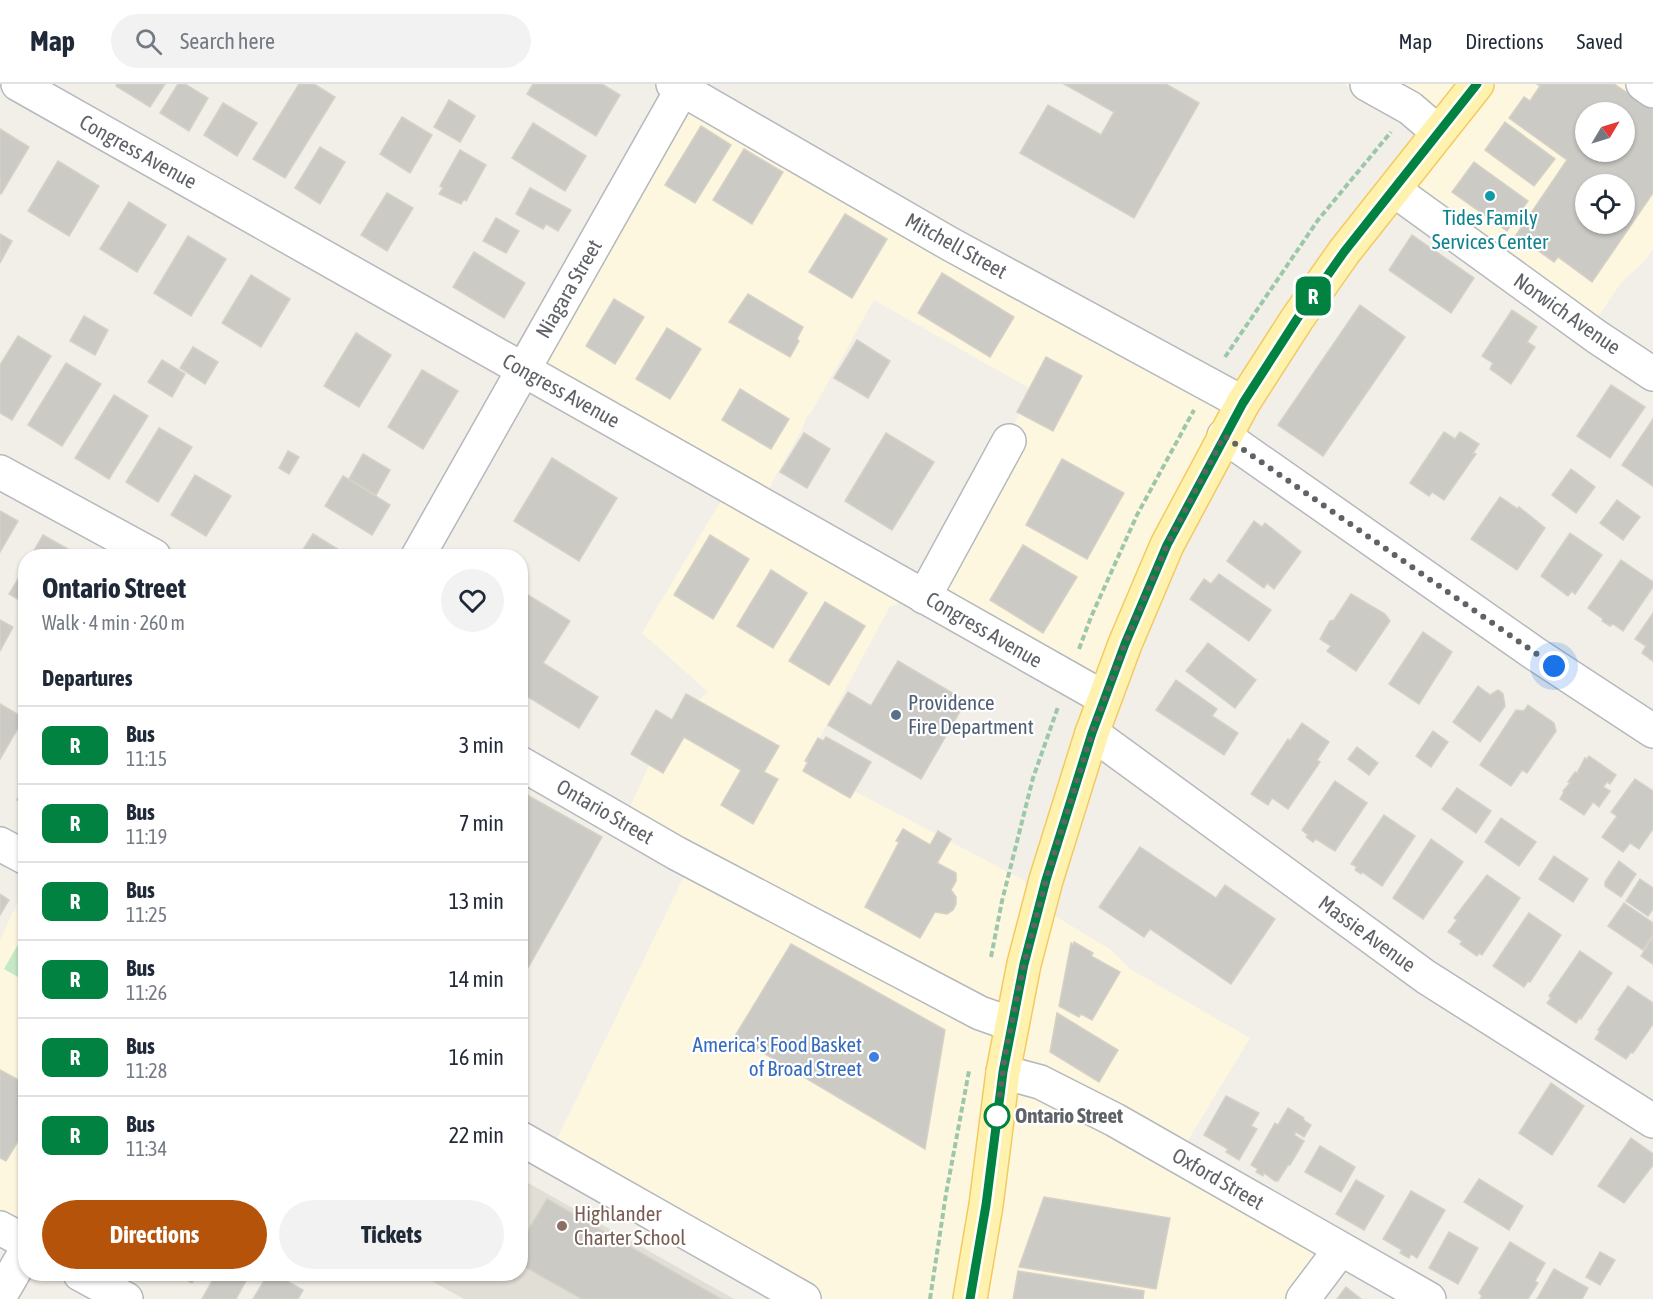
<!DOCTYPE html>
<html lang="en">
<head>
<meta charset="utf-8">
<style>
  :root { --surface:#fff; --page:#f2f2f3; --text:#1f2937; --muted:#747a83; --line:#e0e1e3; --accent:#b45309 }
  body { margin:0; font-family:"Asap Condensed",sans-serif; background:var(--page); color:var(--text); height:100vh; display:flex; flex-direction:column; font-size:22px; white-space:nowrap }
  * { box-sizing:border-box; margin:0 }
  p { font-size:20px; color:var(--muted) }
  .icon { flex:none; width:33px; height:33px; fill:none; stroke:currentColor; stroke-width:2; stroke-linecap:round; stroke-linejoin:round }
  .map { position:relative; flex:1; overflow:hidden }
  .side { position:absolute; left:18px; top:465px; width:510px; height:732px; display:flex; flex-direction:column; background:var(--surface); border-radius:24px; box-shadow:0 2px 4px #0004 }
  .side>* { flex:none }
  .badge { padding:0 12px; border-radius:9px; font-size:21px; line-height:39px }
  .needle { width:39px; rotate:52deg }
  .buttons { position:absolute; left:1575px; top:18px; display:grid; gap:12px }
  .buttons a { display:grid; place-items:center; width:60px; height:60px; border-radius:50%; background:var(--surface); box-shadow:0 2px 4px #0004; font-size:30px }
  .you { position:absolute; width:30px; height:30px; margin:-15px; border:4px solid #fff; border-radius:50%; background:#1a73e8; box-shadow:0 0 0 9px #1a73e833 }
  .map>.badge { position:absolute; translate:-50% -50%; box-shadow:0 0 0 3px #fff }
  h2 { padding:0 24px; font-size:22px; line-height:54px }
  .round { display:grid; place-items:center; flex:none; width:63px; height:63px; border-radius:32px; background:var(--page) }
  .overview { display:flex; align-items:center; justify-content:space-between; height:102px; padding:0 24px }
  h1 { font-size:28px; font-weight:700; line-height:45px }
  .cta { display:flex; gap:12px; margin-top:auto; padding:12px 24px }
  .cta a { flex:1; height:69px; border-radius:36px; background:var(--accent); color:#fff; font-size:24px; font-weight:700; line-height:69px; text-align:center }
  .cta a+a { background:var(--page); color:var(--text) }
  ul { padding:0; list-style:none }
  li { display:flex; align-items:center; gap:18px; height:78px; padding:0 24px; border-top:2px solid var(--line) }
  li div { flex:1 }
  li b { display:block; font-size:22px }
  li em { font-style:normal }
  li .badge { min-width:66px; font-weight:700; text-align:center }
  header { display:flex; align-items:center; gap:36px; box-sizing:border-box; height:84px; padding:0 30px; background:var(--surface); border-bottom:2px solid var(--line) }
  header strong { font-size:28px }
  nav { display:flex; gap:33px; margin-inline-start:auto; font-size:21px }
  .search { width:420px; height:54px; background:var(--page); display:flex; align-items:center; gap:15px; box-sizing:border-box; padding:0 21px; border-radius:33px; color:var(--muted); font-size:22px }
  .map>svg:first-child { display:block }
  .commercial { fill:#fef7e0; fill-rule:evenodd }
  .education { fill:#e1ded6 }
  .green { fill:#c5e8c5 }
  .building { fill:#cccac5; stroke:#d6d1c6; stroke-width:1.5; fill-rule:evenodd }
  .lines { fill:none; stroke-linecap:round; stroke-linejoin:round }
  .minor-casing { stroke:#b5b8bc; stroke-width:36 }
  .major-casing { stroke:#f3ca5f; stroke-width:36 }
  .path { stroke:#9cc7a9; stroke-width:4; stroke-dasharray:6 3; stroke-linecap:butt }
  .minor { stroke:#fff; stroke-width:33 }
  .major { stroke:#fff2af; stroke-width:33 }
  .line-casing { stroke:#fff; stroke-width:14 }
  .line { stroke:#028241; stroke-width:9 }
  .walk { stroke:#5f6368; stroke-width:6; stroke-dasharray:0 10.8 }
  .culture-dot { fill:#0f9aa8; stroke:#fff; stroke-width:2 }
  .service-dot { fill:#5c6f8a; stroke:#fff; stroke-width:2 }
  .shop-dot { fill:#3f7fe0; stroke:#fff; stroke-width:2 }
  .stop-dot { fill:#fff; stroke:#028241; stroke-width:3 }
  .education-dot { fill:#8d6e63; stroke:#fff; stroke-width:2 }
  .labels { text-anchor:middle; stroke-width:4.5; stroke-linejoin:round; paint-order:stroke }
  .street-label { font-size:21px; fill:#5f6368; stroke:#fff }
  .culture-label { font-size:21px; fill:#0d838f; stroke:#fff }
  .service-label { font-size:21px; fill:#4e5e75; stroke:#fff; text-anchor:start }
  .shop-label { font-size:21px; fill:#366cbe; stroke:#fff; text-anchor:end }
  .stop-label { font-size:21px; font-weight:bold; fill:#5f6368; stroke:#fff; text-anchor:start }
  .education-label { font-size:21px; fill:#785e54; stroke:#fff; text-anchor:start }
</style>
</head>
<body>
<header>
<strong>Map</strong>
<div class="search"><svg class="icon" aria-label="search" viewBox="0 0 24 24"><circle cx="10" cy="10" r="6"/><path d="M15 15l6 6"/></svg>Search here</div>
<nav><a>Map</a><a>Directions</a><a>Saved</a></nav>
</header>
<div class="map">
<svg width="1653" height="1215" viewBox="0 0 1653 1215">
  <rect width="100%" height="100%" fill="#f1efe8"/>
  <g class="commercial">
    <path d="M1343,0H1653V165L1645,176L1621,199L1590,244L1383,108L1417,55V45ZM1586,28H1624V68H1586ZM1586,100H1624V140H1586Z"/>
    <path d="M685,4L1234,312L1107,563L1090,605L933,511L1031,305L874,216L812,327L806,334L803,343L759,422L904,508L897,521L890,522L805,681L1025,797L1027,815L1111,866L1130,885L1250,954L1176,1076L1331,1170L1301,1215H769L764,1209L544,1077L560,1049L690,780L625,734L665,646L708,608L642,549L725,410L524,291Z"/>
    <path d="M25,802L26,1159L0,1149V856Z"/>
  </g>
  <path class="education" d="M521,1095L734,1215H464L419,1190H520Z"/>
  <path class="green" d="M25,848V897L4,885Z"/>
  <g class="building">
    <path d="M117,0H165L150,23L116,2Z"/>
    <path d="M178,0H185L208,14L189,47L160,29Z"/>
    <path d="M299,0H314L335,13L285,94L253,75Z"/>
    <path d="M533,0H602L620,11L596,52L527,10Z"/>
    <path d="M1064,0H1166L1199,19L1134,134L1020,69L1048,21L1101,51L1114,28Z"/>
    <path d="M1537,0H1614L1653,26V109L1592,198L1558,173L1554,178L1516,151L1567,76L1509,34L1524,13L1530,17L1540,2ZM1586,28H1624V68H1586ZM1586,100H1624V140H1586Z"/>
    <path d="M449,16L475,32L460,58L434,43Z"/>
    <path d="M223,19L257,39L237,72L204,51Z"/>
    <path d="M402,33L432,51L410,89L380,70Z"/>
    <path d="M1505,38L1555,75L1534,102L1485,66Z"/>
    <path d="M533,39L586,72L565,107L512,74Z"/>
    <path d="M701,42L731,61L695,119L665,101Z"/>
    <path d="M0,45L29,63L1,110L0,109Z"/>
    <path d="M320,63L345,78L320,120L295,104Z"/>
    <path d="M744,65L783,88L752,140L713,116Z"/>
    <path d="M460,66L486,81L466,117L464,115L461,120L439,110L443,104L440,102Z"/>
    <path d="M58,77L99,102L69,152L28,127Z"/>
    <path d="M1474,78L1528,117L1507,147L1452,108Z"/>
    <path d="M530,104L571,126L558,147L546,140L543,145L516,130Z"/>
    <path d="M387,109L413,124L387,167L361,151Z"/>
    <path d="M129,118L166,141L137,188L100,165Z"/>
    <path d="M845,130L887,155L852,214L809,188Z"/>
    <path d="M496,134L519,147L506,169L483,157Z"/>
    <path d="M0,150L12,157L0,179Z"/>
    <path d="M1412,151L1474,194L1451,229L1389,186Z"/>
    <path d="M188,152L226,175L191,232L154,209Z"/>
    <path d="M474,168L525,199L504,234L453,203Z"/>
    <path d="M942,189L1014,233L990,273L918,229Z"/>
    <path d="M251,191L290,215L261,263L222,239Z"/>
    <path d="M748,210L803,243L797,255L799,257L790,273L729,238Z"/>
    <path d="M614,215L644,233L615,280L586,262Z"/>
    <path d="M1360,221L1405,253L1323,372L1278,341Z"/>
    <path d="M1512,226L1537,243L1527,258L1535,263L1511,300L1490,285L1493,279L1482,272Z"/>
    <path d="M84,232L108,246L95,271L70,257Z"/>
    <path d="M667,244L701,265L670,315L636,295Z"/>
    <path d="M356,249L391,271L359,323L324,302Z"/>
    <path d="M18,252L51,272L12,336L0,329V281Z"/>
    <path d="M857,256L890,277L868,314L834,294Z"/>
    <path d="M193,263L218,278L205,300L180,284Z"/>
    <path d="M1046,273L1082,292L1053,347L1017,328Z"/>
    <path d="M162,276L185,290L172,313L148,298Z"/>
    <path d="M66,279L101,300L62,362L28,341Z"/>
    <path d="M422,286L458,307L423,365L388,343Z"/>
    <path d="M1611,301L1645,323L1610,374L1577,352Z"/>
    <path d="M740,305L789,335L771,365L722,336Z"/>
    <path d="M114,311L148,332L109,395L75,374Z"/>
    <path d="M1653,335V402L1622,381Z"/>
    <path d="M159,344L192,363L158,418L126,398Z"/>
    <path d="M1444,348L1455,355L1460,348L1479,360L1473,369L1476,370L1444,416L1432,408L1429,412L1410,399Z"/>
    <path d="M804,349L830,365L807,404L780,388Z"/>
    <path d="M886,349L934,378L892,446L845,417Z"/>
    <path d="M288,367L299,373L289,390L279,384Z"/>
    <path d="M363,370L390,386L376,411L349,395Z"/>
    <path d="M552,374L617,414L579,477L514,437Z"/>
    <path d="M1062,375L1124,409L1087,475L1026,441Z"/>
    <path d="M1571,385L1595,403L1576,429L1552,411Z"/>
    <path d="M195,391L231,412L206,452L171,431Z"/>
    <path d="M343,392L390,421L372,451L325,422Z"/>
    <path d="M1500,413L1518,425L1519,423L1545,444L1517,486L1471,455Z"/>
    <path d="M1617,416L1640,433L1623,456L1600,439Z"/>
    <path d="M0,427L18,437L0,468Z"/>
    <path d="M1254,437L1262,443L1265,439L1301,468L1274,505L1267,499L1264,504L1227,477Z"/>
    <path d="M1570,449L1602,471L1575,510L1572,507L1568,512L1541,492Z"/>
    <path d="M313,450L349,472H299Z"/>
    <path d="M43,451L75,469L73,472H31Z"/>
    <path d="M710,451L749,475L713,535L674,511Z"/>
    <path d="M1023,461L1077,493L1043,549L990,516Z"/>
    <path d="M1621,476L1653,498V503L1623,547L1613,540L1610,542L1602,537L1603,535L1588,524Z"/>
    <path d="M26,482V520L9,510Z"/>
    <path d="M771,486L807,509L773,564L737,542Z"/>
    <path d="M1219,490L1271,526L1249,557L1190,515L1204,495L1211,500Z"/>
    <path d="M520,506L570,537L543,579L598,613L579,644L520,608Z"/>
    <path d="M1351,510L1385,530L1390,537L1356,587L1327,567L1331,562L1320,555L1330,537L1334,536Z"/>
    <path d="M825,518L865,542L829,601L789,577Z"/>
    <path d="M1653,529V577L1642,569L1646,562L1635,555Z"/>
    <path d="M0,536L13,543L0,567Z"/>
    <path d="M1423,548L1452,568L1419,620L1389,600Z"/>
    <path d="M1208,559L1256,596L1235,624L1186,587Z"/>
    <path d="M898,577L966,617L921,695L828,641L848,608L871,622Z"/>
    <path d="M1176,596L1217,625L1212,632L1238,649L1224,671L1156,626Z"/>
    <path d="M1478,602L1490,611L1498,606L1503,610L1505,622L1480,658L1453,638Z"/>
    <path d="M686,610L779,662L764,688L778,695L753,740L721,721L741,686L684,653L663,689L631,670L656,626L672,636Z"/>
    <path d="M0,620L24,634L0,675Z"/>
    <path d="M1528,621L1554,639L1556,647L1527,689L1522,686L1511,702L1480,681L1516,626L1524,627Z"/>
    <path d="M1302,639L1329,658L1317,676L1320,678L1288,725L1272,714L1268,721L1251,710L1288,655L1290,657Z"/>
    <path d="M1433,647L1448,658L1431,683L1416,672Z"/>
    <path d="M826,653L871,678L850,714L803,687L808,678L805,677L818,654L823,657Z"/>
    <path d="M1357,663L1378,679L1369,691L1348,675Z"/>
    <path d="M1589,672L1616,691L1610,700L1607,698L1603,703L1610,707L1599,723L1593,718L1584,731L1560,715L1564,708L1563,707L1570,699L1568,698L1575,688L1577,689L1585,674L1587,675Z"/>
    <path d="M1635,695L1653,707V745L1639,765L1630,759L1623,768L1602,753L1617,732L1611,728Z"/>
    <path d="M1335,697L1367,719L1335,767L1316,755L1313,758L1306,753L1308,751L1302,746Z"/>
    <path d="M26,700V721L17,716Z"/>
    <path d="M1457,704L1491,727L1476,749L1442,725Z"/>
    <path d="M520,707L602,753L520,898Z"/>
    <path d="M1384,731L1415,752L1382,802L1362,788L1361,790L1355,786L1357,783L1351,780Z"/>
    <path d="M1501,734L1536,758L1519,782L1485,758Z"/>
    <path d="M903,745L930,761L938,747L951,755L937,779L956,789V797L951,806L956,813V820L953,826L947,830L935,828L920,854L865,823L899,758L896,757Z"/>
    <path d="M1431,755L1463,778L1423,835L1393,814Z"/>
    <path d="M1140,763L1216,814L1225,801L1275,835L1231,900L1150,845L1144,853L1099,823Z"/>
    <path d="M1554,772L1588,795L1573,818L1539,795Z"/>
    <path d="M1619,777L1636,790L1621,813L1605,802V798Z"/>
    <path d="M1487,791L1520,814L1482,871L1479,869L1477,872L1460,860L1462,857L1448,848L1457,836L1454,834Z"/>
    <path d="M1640,795L1653,804V825L1648,832L1626,817Z"/>
    <path d="M0,810L9,816L0,831Z"/>
    <path d="M1624,819L1653,839V851L1643,866L1608,842Z"/>
    <path d="M1529,829L1561,851L1530,898L1528,897L1524,903L1493,882Z"/>
    <path d="M1653,853V880L1641,872Z"/>
    <path d="M1074,858L1093,869L1091,872L1120,888L1092,936L1081,930L1079,933L1059,922L1071,859L1074,861Z"/>
    <path d="M791,860L945,946L925,1065L735,952Z"/>
    <path d="M1580,867L1612,889L1581,935L1580,933L1576,939L1547,919L1551,914L1549,912Z"/>
    <path d="M1628,902L1653,919V940L1633,969L1631,968L1626,975L1595,955L1600,947L1598,946Z"/>
    <path d="M1057,929L1118,966L1099,998L1050,968Z"/>
    <path d="M0,986L26,1000V1044L6,1077L0,1074Z"/>
    <path d="M1551,999L1584,1022L1552,1071L1519,1049Z"/>
    <path d="M1226,1012L1259,1029L1251,1042L1257,1045L1239,1076L1226,1068L1228,1065L1204,1051Z"/>
    <path d="M1288,1024L1304,1034L1303,1036L1311,1041L1304,1053L1296,1048L1294,1051L1304,1057L1290,1081H1288L1278,1097H1275L1264,1089L1263,1092L1256,1088L1258,1085L1251,1081L1275,1039L1278,1041Z"/>
    <path d="M1631,1054L1653,1070V1081L1624,1119L1598,1102Z"/>
    <path d="M1320,1062L1355,1083L1341,1108L1305,1088Z"/>
    <path d="M1479,1095L1523,1122L1509,1146L1464,1118Z"/>
    <path d="M1356,1096L1384,1112L1364,1146L1336,1130Z"/>
    <path d="M1411,1107L1445,1126L1417,1174L1411,1170L1409,1174L1400,1169L1402,1166L1383,1155Z"/>
    <path d="M1044,1113L1170,1134L1156,1205L1019,1183Z"/>
    <path d="M547,1115L721,1215H582L520,1180V1160Z"/>
    <path d="M1449,1148L1478,1164L1458,1200L1429,1184Z"/>
    <path d="M1510,1158L1545,1179L1535,1197L1538,1199L1528,1215H1480L1482,1212L1479,1209Z"/>
    <path d="M1600,1168L1615,1176L1600,1201L1586,1193Z"/>
    <path d="M1554,1185L1588,1204L1582,1215H1537Z"/>
    <path d="M1018,1187L1144,1207L1143,1215H1013Z"/>
    <path d="M176,1190H198L192,1199Z"/>
    <path d="M216,1190H242L248,1193L236,1215H202Z"/>
    <path d="M268,1190H274L303,1206L298,1215H253Z"/>
    <path d="M1346,1203L1361,1215H1337Z"/>
  </g>
  <g class="lines">
    <defs>
      <g id="minor">
        <path d="M18,0L1104,614"/>
        <path d="M673,0L950,160L1243,319"/>
        <path d="M1367,0L1410,24L1438,48"/>
        <path d="M1643,0L1653,7"/>
        <path d="M1394,106L1597,253L1653,290"/>
        <path d="M1224,352L1534,569L1653,647"/>
        <path d="M0,388L154,472"/>
        <path d="M418,472L685,0"/>
        <path d="M924,513L1009,357"/>
        <path d="M1092,649L1426,893L1653,1037"/>
        <path d="M520,679L676,769L980,929L1011,940"/>
        <path d="M0,760L26,774"/>
        <path d="M1003,988L1040,998L1115,1036L1429,1215"/>
        <path d="M520,1054L804,1215"/>
        <path d="M0,1144L26,1158"/>
        <path d="M80,1190L126,1215"/>
        <path d="M0,1212L26,1167"/>
        <path d="M1303,1215L1340,1166"/>
      </g>
      <path id="major" d="M970,1215L986,1121L1003,988L1024,880L1046,796L1092,649L1125,560L1167,461L1243,319L1297,235L1344,168L1477,0"/>
    </defs>
    <use href="#minor" class="minor-casing"/>
    <use href="#major" class="major-casing"/>
    <g class="path">
      <path d="M1225,273L1318,136L1391,48"/>
      <path d="M1079,565L1091,533L1137,431L1194,326"/>
      <path d="M991,873L1002,817L1033,694L1058,623"/>
      <path d="M930,1215L946,1110L969,987"/>
    </g>
    <use href="#minor" class="minor"/>
    <use href="#major" class="major"/>
  </g>
  <g class="lines">
    <defs>
      <path id="line" d="M970,1215L986,1121L1003,988L1024,880L1046,796L1092,649L1125,560L1167,461L1243,319L1297,235L1344,168L1477,0"/>
    </defs>
    <use href="#line" class="line-casing"/>
    <use href="#line" class="line"/>
    <path class="walk" d="M997,1032L1005,972L1024,880L1046,796L1092,649L1125,560L1167,461L1224,352L1554,582"/>
  </g>
  <circle class="culture-dot" cx="1490" cy="112" r="6"/>
  <circle class="service-dot" cx="896" cy="631" r="6"/>
  <circle class="shop-dot" cx="874" cy="973" r="6"/>
  <circle class="stop-dot" cx="997" cy="1032" r="12"/>
  <circle class="education-dot" cx="562" cy="1142" r="6"/>
  <g class="labels">
    <g class="street-label">
      <text transform="translate(138 68) rotate(29)" y="7">Congress Avenue</text>
      <text transform="translate(956 162) rotate(29)" y="7">Mitchell Street</text>
      <text transform="translate(569 205) rotate(-60)" y="7">Niagara Street</text>
      <text transform="translate(1567 230) rotate(35)" y="7">Norwich Avenue</text>
      <text transform="translate(561 307) rotate(29)" y="7">Congress Avenue</text>
      <text transform="translate(984 546) rotate(30)" y="7">Congress Avenue</text>
      <text transform="translate(605 728) rotate(30)" y="7">Ontario Street</text>
      <text transform="translate(1367 850) rotate(36)" y="7">Massie Avenue</text>
      <text transform="translate(1218 1095) rotate(30)" y="7">Oxford Street</text>
    </g>
    <g class="culture-label">
      <text x="1490" y="141">Tides Family<tspan x="1490" dy="24">Services Center</tspan></text>
    </g>
    <g class="service-label">
      <text x="908" y="626">Providence<tspan x="908" dy="24">Fire Department</tspan></text>
    </g>
    <g class="shop-label">
      <text x="862" y="968">America's Food Basket<tspan x="862" dy="24">of Broad Street</tspan></text>
    </g>
    <g class="stop-label">
      <text x="1015" y="1039">Ontario Street</text>
    </g>
    <g class="education-label">
      <text x="574" y="1137">Highlander<tspan x="574" dy="24">Charter School</tspan></text>
    </g>
  </g>
</svg>
<div class="buttons">
<a><svg class="needle" viewBox="-14 -14 28 28"><path d="M0-13l5 13h-10z" fill="#e53935"/><path d="M0 13l5-13h-10z" fill="#747a83"/></svg></a>
<a><svg class="icon" aria-label="locate" viewBox="0 0 24 24"><circle cx="12" cy="12" r="6"/><path d="M12 2v4M12 18v4M2 12h4M18 12h4"/></svg></a>
</div>
<div class="you" style="left:1554px;top:582px"></div>
<b class="badge" style="left:1313px;top:212px;background:#028241;color:#fff">R</b>
<section class="side">
<div class="overview"><div><h1>Ontario Street</h1><p>Walk · 4 min · 260 m</p></div><a class="round"><svg class="icon" aria-label="heart" viewBox="0 0 24 24"><path d="M12 20l-8-8c-3-5 5-10 8-4 3-6 11-1 8 4z"/></svg></a></div>
<h2>Departures</h2>
<ul>
<li><span class="badge" style="background:#028241;color:#fff">R</span><div><b>Bus</b><p>11:15</p></div><em>3 min</em></li>
<li><span class="badge" style="background:#028241;color:#fff">R</span><div><b>Bus</b><p>11:19</p></div><em>7 min</em></li>
<li><span class="badge" style="background:#028241;color:#fff">R</span><div><b>Bus</b><p>11:25</p></div><em>13 min</em></li>
<li><span class="badge" style="background:#028241;color:#fff">R</span><div><b>Bus</b><p>11:26</p></div><em>14 min</em></li>
<li><span class="badge" style="background:#028241;color:#fff">R</span><div><b>Bus</b><p>11:28</p></div><em>16 min</em></li>
<li><span class="badge" style="background:#028241;color:#fff">R</span><div><b>Bus</b><p>11:34</p></div><em>22 min</em></li>
</ul>
<div class="cta"><a>Directions</a><a>Tickets</a></div>
</section>
</div>
</body>
</html>
